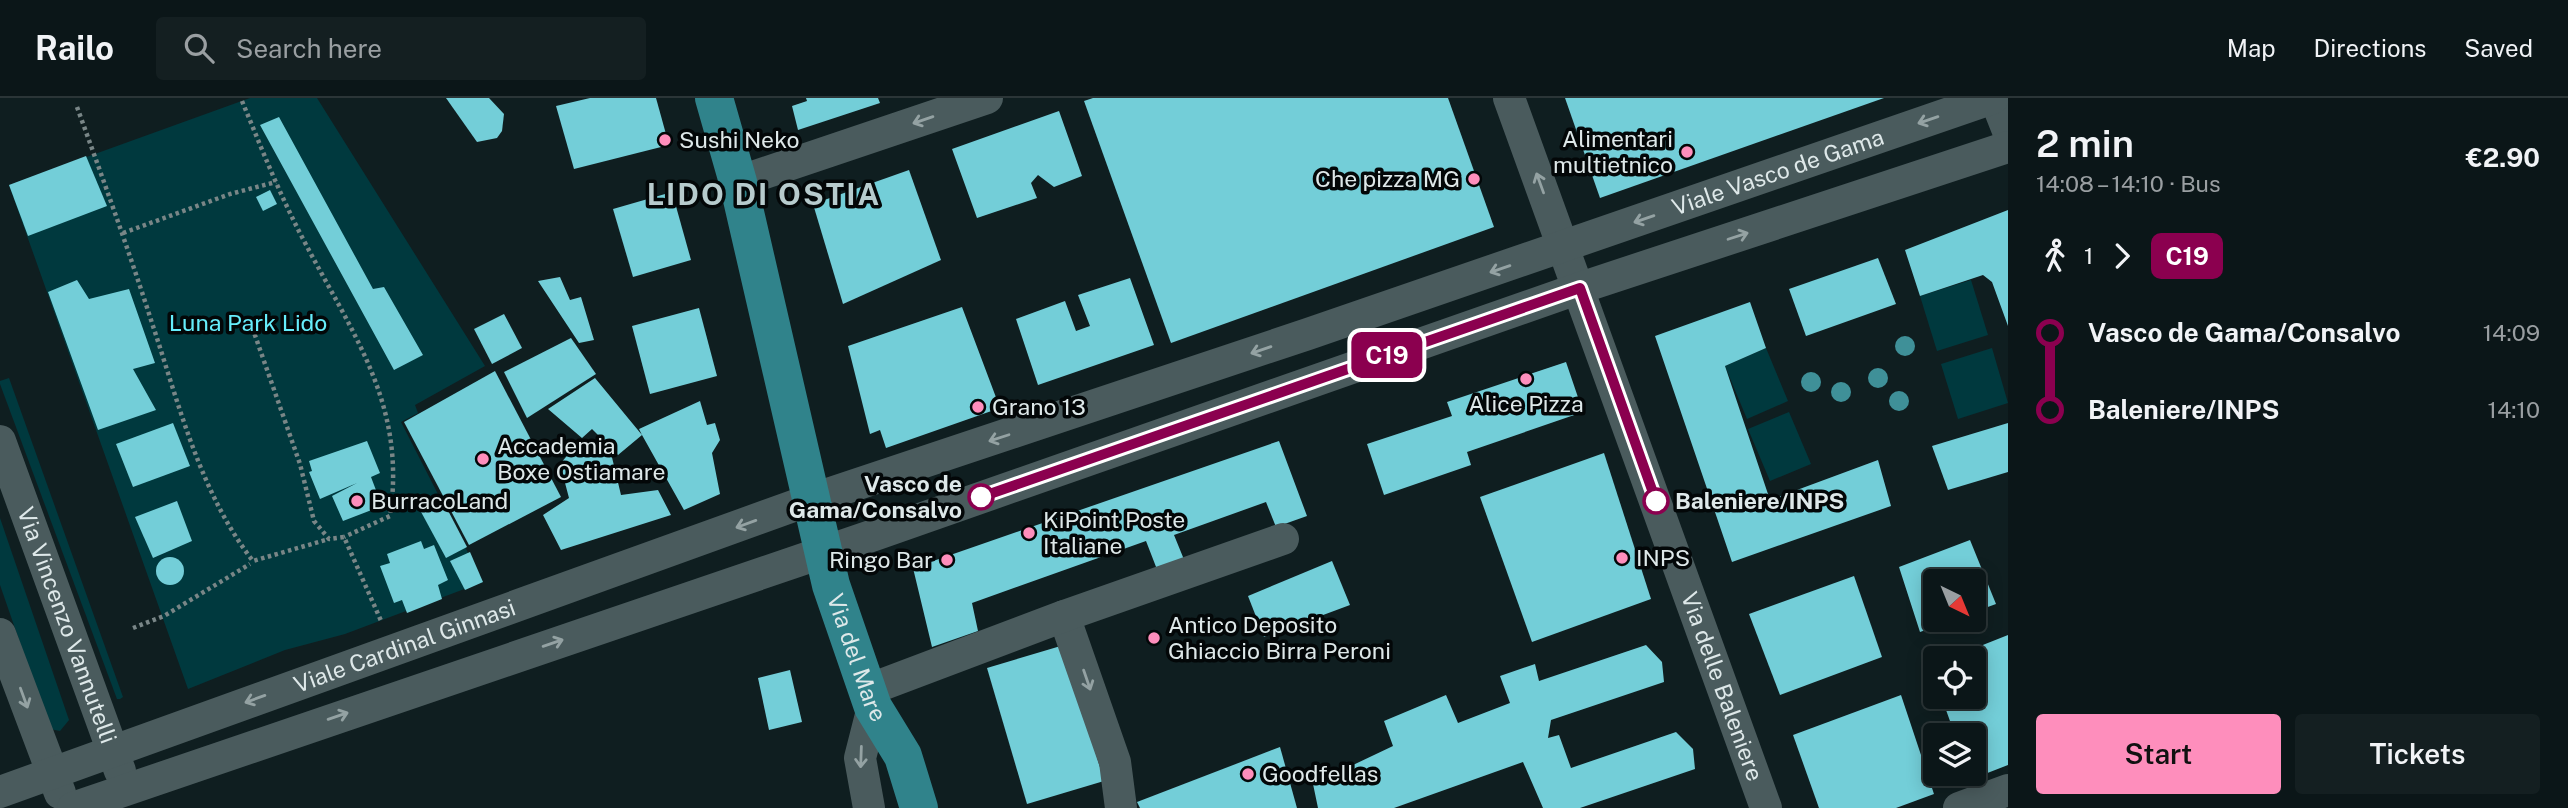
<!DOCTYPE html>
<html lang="en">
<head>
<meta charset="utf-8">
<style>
  :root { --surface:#0b1618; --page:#141f21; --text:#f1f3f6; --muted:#9a9fa2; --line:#2b3537; --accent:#fe8ebc }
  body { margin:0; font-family:"Public Sans",sans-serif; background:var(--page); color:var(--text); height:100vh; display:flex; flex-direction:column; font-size:26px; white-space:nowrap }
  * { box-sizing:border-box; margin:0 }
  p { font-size:23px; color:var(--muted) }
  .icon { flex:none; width:38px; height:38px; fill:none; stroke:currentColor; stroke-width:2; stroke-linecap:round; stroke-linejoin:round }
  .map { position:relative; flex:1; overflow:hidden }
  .side { display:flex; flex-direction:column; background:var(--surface); width:560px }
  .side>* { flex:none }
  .badge { padding:0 14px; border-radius:10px; font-size:24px; line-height:46px }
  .needle { width:46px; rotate:137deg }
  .buttons { position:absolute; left:1923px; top:471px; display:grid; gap:14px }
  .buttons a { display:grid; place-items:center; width:63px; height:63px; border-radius:7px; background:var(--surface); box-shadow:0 4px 18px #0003,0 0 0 2px var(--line); font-size:35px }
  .map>.badge { position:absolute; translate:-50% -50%; box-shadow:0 0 0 4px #fff }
  .legs { display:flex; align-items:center; gap:10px; height:77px; padding:0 28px; font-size:23px }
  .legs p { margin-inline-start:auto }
  .overview { display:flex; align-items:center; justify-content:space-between; height:119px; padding:0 28px }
  h1 { font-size:38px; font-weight:600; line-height:52px }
  .button { display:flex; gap:14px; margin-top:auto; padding:14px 28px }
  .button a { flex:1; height:80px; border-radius:7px; background:var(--accent); color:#111; font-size:28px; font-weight:600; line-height:80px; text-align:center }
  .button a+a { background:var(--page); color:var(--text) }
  ul { padding:0 28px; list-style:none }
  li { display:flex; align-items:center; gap:24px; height:77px; font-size:26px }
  li i { display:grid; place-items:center; width:10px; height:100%; margin:0 9px; background:currentColor }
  li i::after { content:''; width:18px; height:18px; margin:-9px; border:5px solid; border-radius:50%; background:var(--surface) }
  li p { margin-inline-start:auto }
  li:first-child i { background:linear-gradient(#0000 50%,currentColor 0) }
  li:last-child i { background:linear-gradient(currentColor 50%,#0000 0) }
  header { display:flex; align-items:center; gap:42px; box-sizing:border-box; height:98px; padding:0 35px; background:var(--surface); border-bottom:2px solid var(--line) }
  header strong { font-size:33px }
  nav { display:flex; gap:38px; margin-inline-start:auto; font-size:24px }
  .search { width:490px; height:63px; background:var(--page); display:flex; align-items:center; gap:18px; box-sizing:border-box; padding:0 24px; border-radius:7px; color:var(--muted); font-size:26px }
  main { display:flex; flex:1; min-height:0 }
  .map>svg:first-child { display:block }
  .green { fill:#00393e }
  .building { fill:#73ced8 }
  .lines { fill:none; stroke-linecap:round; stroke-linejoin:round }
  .path { stroke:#798687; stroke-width:4.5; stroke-dasharray:3.5 3.5; stroke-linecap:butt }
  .minor { stroke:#4a5b5d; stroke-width:32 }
  .major { stroke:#30838b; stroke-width:38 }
  .tree { fill:#3f9098 }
  .oneway { stroke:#94a2a3 }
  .line-1-casing { stroke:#fff; stroke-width:16 }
  .line-1 { stroke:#8b004f; stroke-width:10 }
  .poi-dot { fill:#fe8ebc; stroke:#030708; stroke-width:2.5 }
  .stop-1-dot { fill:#fff; stroke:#8b004f; stroke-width:3.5 }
  .labels { text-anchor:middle; stroke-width:7; stroke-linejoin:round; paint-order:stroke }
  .poi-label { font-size:23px; fill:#dee8e9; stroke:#030708; text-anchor:start }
  .street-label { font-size:23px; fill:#dee8e9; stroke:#030708 }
  .park-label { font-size:23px; fill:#66edfb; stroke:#030708 }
  .stop-label { font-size:23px; font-weight:bold; fill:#dee8e9; stroke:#030708; text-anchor:end }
  .district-label { font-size:30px; font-weight:bold; letter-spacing:2px; fill:#b7cbcd; stroke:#030708 }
</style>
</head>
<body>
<header>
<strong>Railo</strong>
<div class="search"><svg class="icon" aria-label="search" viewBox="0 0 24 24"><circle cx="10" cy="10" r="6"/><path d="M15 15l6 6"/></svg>Search here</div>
<nav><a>Map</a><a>Directions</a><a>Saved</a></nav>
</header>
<main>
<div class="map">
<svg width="2008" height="710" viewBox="0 0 2008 710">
  <rect width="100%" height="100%" fill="#0f1e20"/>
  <g class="green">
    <path d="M250,0H317L485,268L415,307L418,315L401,324L483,484L345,536L285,552L188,591L9,87Z"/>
    <path d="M1971,182L1988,237L1937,253L1920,198Z"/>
    <path d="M1766,250L1788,303L1747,321L1725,268Z"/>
    <path d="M1992,250L2008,305L1958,321L1941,266Z"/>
    <path d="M9,280L123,599L120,601H117L0,286V283Z"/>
    <path d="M1789,314L1811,366L1770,383L1748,331Z"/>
    <path d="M0,420L69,622L60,633L50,631L0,487Z"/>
  </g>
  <g class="building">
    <path d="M446,0H489L504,16L502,33L497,40L477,44Z"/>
    <path d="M590,0H656L669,47L574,71L556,8Z"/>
    <path d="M806,0H878L880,5L798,32L792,8L807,3Z"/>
    <path d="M1093,0H1448L1494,129L1171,245L1084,3Z"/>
    <path d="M1565,0H1884L1600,100Z"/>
    <path d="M1059,13L1082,78L1054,89L1038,77L1031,85L1037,100L977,120L952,51Z"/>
    <path d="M279,19L373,191L384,189L423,257L394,272L260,27Z"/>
    <path d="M86,58L107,108L28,138L9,87Z"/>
    <path d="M909,72L941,162L843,206L813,106Z"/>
    <path d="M270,92L277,106L263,113L256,99Z"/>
    <path d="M672,94L691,162L633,179L613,111Z"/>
    <path d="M2008,112V228L1992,184L1983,177L1920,198L1905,152Z"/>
    <path d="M1878,160L1896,206L1806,238L1789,191Z"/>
    <path d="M560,179L570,202L581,199L594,242L579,245L538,183Z"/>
    <path d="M1130,180L1154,247L1038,287L1016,221L1065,203L1076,233L1090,228L1078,197Z"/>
    <path d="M77,182L89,201L129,191L155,265L133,271L156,312L98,332L48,194Z"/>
    <path d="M1750,204L1766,250L1725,268L1770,402L1878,362L1891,408L1732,464L1655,238Z"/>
    <path d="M962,209L1000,310L886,350L880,332L870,336L848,248Z"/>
    <path d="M699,210L717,278L650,296L632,228Z"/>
    <path d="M504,216L522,250L492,266L474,231Z"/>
    <path d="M571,240L596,276L527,320L504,274Z"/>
    <path d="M1566,264L1583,314L1467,354L1471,367L1384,397L1367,346L1452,318L1447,304Z"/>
    <path d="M495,273L561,399L469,447L404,324Z"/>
    <path d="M595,280L642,337L639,331L700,303L707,327L715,325L720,342L712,355L720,396L684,412L642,337L618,357L592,331L582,340L548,311Z"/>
    <path d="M173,325L190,368L133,389L116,346Z"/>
    <path d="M2008,325V374L1948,392L1932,348Z"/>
    <path d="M590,342L610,351L621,397L658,392L671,417L561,452L543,417L569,400L560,366L571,353Z"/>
    <path d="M367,343L380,375L371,379L382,408L343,423L332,398L357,385L320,401L309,374L312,373L309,363Z"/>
    <path d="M1279,343L1307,418L1276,429L1266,404L1174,437L1185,464L1158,474L1146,443L972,505L978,533L932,549L913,470Z"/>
    <path d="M1604,355L1651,501L1532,544L1480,399Z"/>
    <path d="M442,401L467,449L446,460L420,412Z"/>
    <path d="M177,403L192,443L153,460L135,419Z"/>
    <path d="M1970,442L1996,506L1974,514V483H1936V522H1954L1920,534L1899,469Z"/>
    <path d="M421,443L424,451L434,447L448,482L438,487L442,501L407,515L402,502L394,505L380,468L390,465L387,456Z"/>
    <path d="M470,454L483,484L465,492L450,463Z"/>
    <circle cx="170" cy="473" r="14"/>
    <path d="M1332,463L1350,507L1264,539L1248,498Z"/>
    <path d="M1854,478L1882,559L1780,597L1749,516Z"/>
    <path d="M2008,537V667L1972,681L1970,676H1974V637H1955L1941,598H1974V560H1950Z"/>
    <path d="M1064,547L1104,683L1027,706L987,570Z"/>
    <path d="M1646,547L1662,564L1664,584L1551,622L1548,640L1559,637L1571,670L1676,634L1693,651L1695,671L1580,710H1543L1523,664L1394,710H1318L1313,686L1393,648L1384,623L1446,597L1458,625L1510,605L1500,578L1535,566L1539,583Z"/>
    <path d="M790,572L802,624L769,632L758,580Z"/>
    <path d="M1901,597L1934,696L1896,710H1819L1793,637Z"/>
    <path d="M1280,649L1297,710H1140L1137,704Z"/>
  </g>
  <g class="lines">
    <g class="path">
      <path d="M242,3C261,49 279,95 302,139C351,234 407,305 390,418L344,439"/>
      <path d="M77,9C103,81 129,153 152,225C179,306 200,395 253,463L329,441"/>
      <path d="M123,135L230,96L276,84"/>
      <path d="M250,223L300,366L314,423L329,441L344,439L382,525"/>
      <path d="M133,530L164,518L250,466"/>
    </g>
    <g class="minor">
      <path id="s1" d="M1509,0L1766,710"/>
      <path d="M1995,0L2008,33"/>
      <path d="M738,84L987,0"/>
      <path id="s2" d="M0,343L120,673"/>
      <path d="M1064,518L1115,664L1121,710"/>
      <path d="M0,536L60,695"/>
      <path d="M868,592L1064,518L1283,441"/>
      <path id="s3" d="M0,694L810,402L1308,236L1993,0"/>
      <path d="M73,710L877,436L1580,190L2008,49"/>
      <path d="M869,710L860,660L873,609"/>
      <path d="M1959,710L2008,692"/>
    </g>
    <path class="major" id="s4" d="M714,0L738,84L831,487L873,609L903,658L919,710"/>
  </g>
  <g class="tree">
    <circle cx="1905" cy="248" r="10"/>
    <circle cx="1878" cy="280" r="10"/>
    <circle cx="1811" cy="284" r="10"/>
    <circle cx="1841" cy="294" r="10"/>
    <circle cx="1899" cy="303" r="10"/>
  </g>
  <defs><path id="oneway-shaft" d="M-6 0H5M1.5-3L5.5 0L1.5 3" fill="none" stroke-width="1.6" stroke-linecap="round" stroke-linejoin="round" transform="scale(1.75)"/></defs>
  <g class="oneway">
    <use href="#oneway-shaft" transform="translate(923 22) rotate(161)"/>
    <use href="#oneway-shaft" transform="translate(1928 22) rotate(161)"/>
    <use href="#oneway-shaft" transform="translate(1540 85) rotate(-110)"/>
    <use href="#oneway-shaft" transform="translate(1644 121) rotate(161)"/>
    <use href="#oneway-shaft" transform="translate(1738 138) rotate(-18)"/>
    <use href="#oneway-shaft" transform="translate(1500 171) rotate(161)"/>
    <use href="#oneway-shaft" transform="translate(1261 252) rotate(161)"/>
    <use href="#oneway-shaft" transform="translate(999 340) rotate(162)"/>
    <use href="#oneway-shaft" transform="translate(746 426) rotate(160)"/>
    <use href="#oneway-shaft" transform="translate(553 545) rotate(-19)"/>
    <use href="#oneway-shaft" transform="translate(1087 582) rotate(71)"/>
    <use href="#oneway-shaft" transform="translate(24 600) rotate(70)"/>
    <use href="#oneway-shaft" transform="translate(255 601) rotate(160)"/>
    <use href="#oneway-shaft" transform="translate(338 618) rotate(-19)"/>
    <use href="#oneway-shaft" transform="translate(861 659) rotate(92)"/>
  </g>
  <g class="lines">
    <defs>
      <path id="line-1" d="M981,399L1580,190L1656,403"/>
    </defs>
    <use href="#line-1" class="line-1-casing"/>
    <use href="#line-1" class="line-1"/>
  </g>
  <g class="poi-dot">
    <circle cx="665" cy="42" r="7"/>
    <circle cx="1687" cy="54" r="7"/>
    <circle cx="1474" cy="81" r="7"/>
    <circle cx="1526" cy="281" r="7"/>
    <circle cx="978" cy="309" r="7"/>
    <circle cx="483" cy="361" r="7"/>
    <circle cx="357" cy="403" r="7"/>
    <circle cx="1029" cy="435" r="7"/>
    <circle cx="1622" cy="460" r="7"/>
    <circle cx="947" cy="462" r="7"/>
    <circle cx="1154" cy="540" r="7"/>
    <circle cx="1248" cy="676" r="7"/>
  </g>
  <g class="stop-1-dot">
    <circle cx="981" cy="399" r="12"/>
    <circle cx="1656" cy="403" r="12"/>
  </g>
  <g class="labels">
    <g class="poi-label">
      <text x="1673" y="49" text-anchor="end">Alimentari<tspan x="1673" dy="26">multietnico</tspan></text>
      <text x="679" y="50">Sushi Neko</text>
      <text x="1460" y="89" text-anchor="end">Che pizza MG</text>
      <text x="1526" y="314" text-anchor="middle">Alice Pizza</text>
      <text x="992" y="317">Grano 13</text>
      <text x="497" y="356">Accademia<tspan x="497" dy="26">Boxe Ostiamare</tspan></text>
      <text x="371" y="411">BurracoLand</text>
      <text x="1043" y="430">KiPoint Poste<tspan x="1043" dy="26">Italiane</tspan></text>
      <text x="1636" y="468">INPS</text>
      <text x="933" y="470" text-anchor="end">Ringo Bar</text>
      <text x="1168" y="535">Antico Deposito<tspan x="1168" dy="26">Ghiaccio Birra Peroni</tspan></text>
      <text x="1262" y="684">Goodfellas</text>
    </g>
    <g class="street-label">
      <text dy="8" stroke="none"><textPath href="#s3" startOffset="1883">Viale Vasco de Gama</textPath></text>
      <text dy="8" stroke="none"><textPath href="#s2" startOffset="196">Via Vincenzo Vannutelli</textPath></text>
      <text dy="8" stroke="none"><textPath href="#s3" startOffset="430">Viale Cardinal Ginnasi</textPath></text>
      <text dy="8" stroke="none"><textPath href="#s4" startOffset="578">Via del Mare</textPath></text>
      <text dy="8" stroke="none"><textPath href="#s1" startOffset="626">Via delle Baleniere</textPath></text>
    </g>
    <g class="park-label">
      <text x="248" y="233">Luna Park Lido</text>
    </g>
    <g class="stop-label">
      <text x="962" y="394">Vasco de<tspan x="962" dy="26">Gama/Consalvo</tspan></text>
      <text x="1675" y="411" text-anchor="start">Baleniere/INPS</text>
    </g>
    <g class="district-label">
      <text x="764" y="107">LIDO DI OSTIA</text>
    </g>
  </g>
</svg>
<div class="buttons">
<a><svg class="needle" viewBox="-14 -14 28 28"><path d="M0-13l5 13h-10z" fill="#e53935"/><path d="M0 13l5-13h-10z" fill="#9a9fa2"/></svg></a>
<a><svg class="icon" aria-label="locate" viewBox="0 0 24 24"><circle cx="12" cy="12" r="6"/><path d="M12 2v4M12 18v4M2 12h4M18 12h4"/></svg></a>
<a><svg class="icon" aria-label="layers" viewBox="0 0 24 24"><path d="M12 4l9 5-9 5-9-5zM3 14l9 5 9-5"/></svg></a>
</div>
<b class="badge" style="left:1387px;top:257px;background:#8b004f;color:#fff">C19</b>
</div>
<section class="side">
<div class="overview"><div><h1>2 min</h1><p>14:08 – 14:10 · Bus</p></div><b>€2.90</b></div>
<div class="legs"><svg class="icon" aria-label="walk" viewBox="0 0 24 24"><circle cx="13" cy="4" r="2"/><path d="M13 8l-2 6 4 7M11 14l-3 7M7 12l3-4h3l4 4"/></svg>1<svg class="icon" aria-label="forward" viewBox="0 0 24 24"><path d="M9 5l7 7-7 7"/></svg><b class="badge" style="background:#8b004f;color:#fff">C19</b></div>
<ul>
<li><i style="color:#8b004f"></i><b>Vasco de Gama/Consalvo</b><p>14:09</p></li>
<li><i style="color:#8b004f"></i><b>Baleniere/INPS</b><p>14:10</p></li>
</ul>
<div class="button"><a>Start</a><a>Tickets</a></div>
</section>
</main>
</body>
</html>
